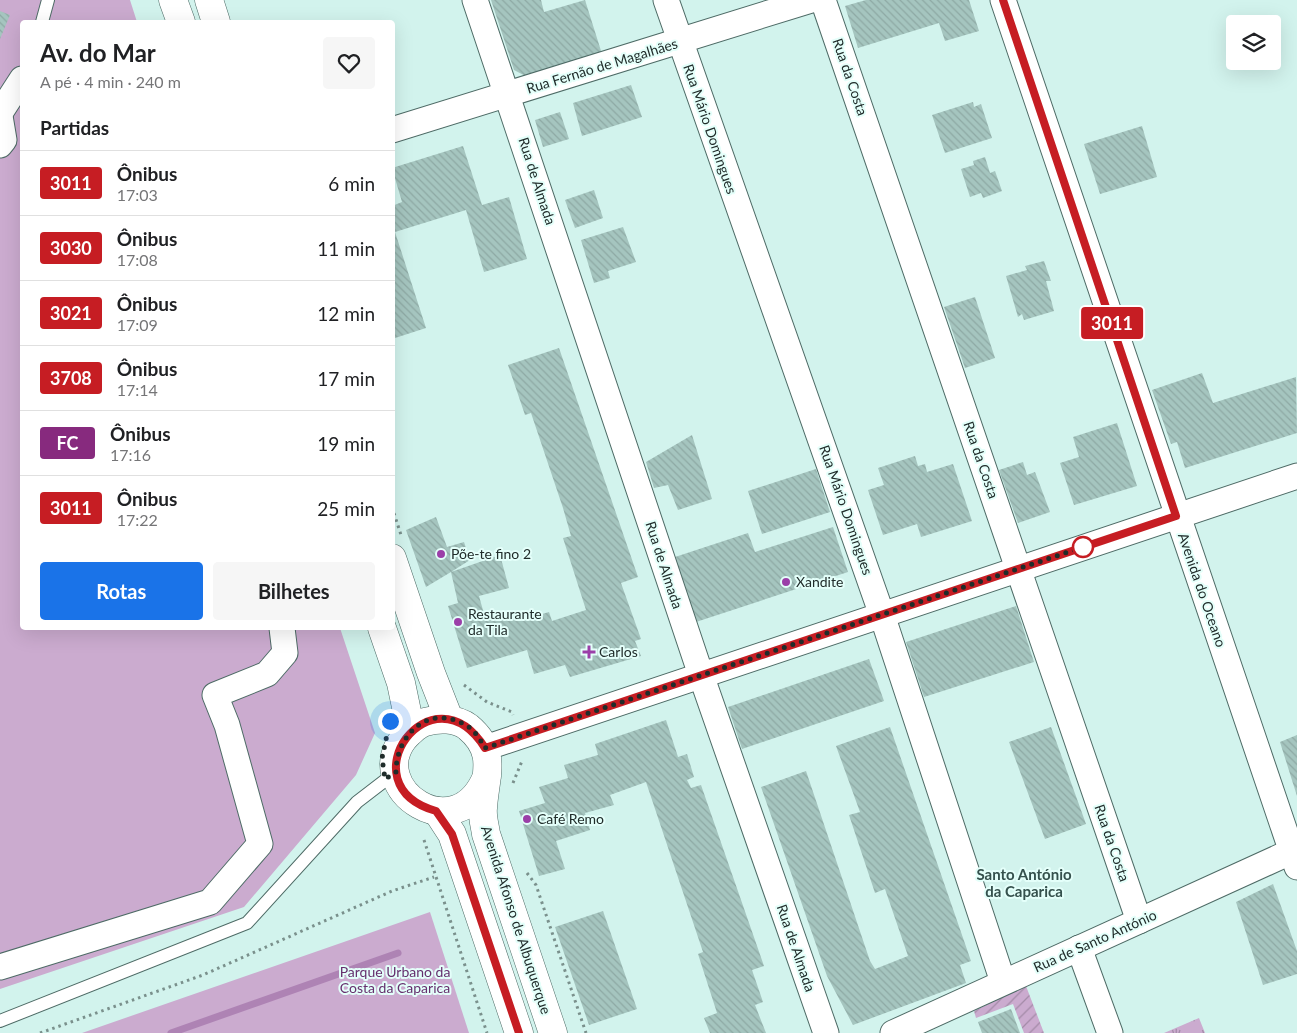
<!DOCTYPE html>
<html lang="pt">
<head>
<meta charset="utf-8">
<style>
  :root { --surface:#fff; --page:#f6f6f6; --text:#202124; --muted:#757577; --line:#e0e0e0; --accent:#1a73e8 }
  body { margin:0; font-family:Lato,sans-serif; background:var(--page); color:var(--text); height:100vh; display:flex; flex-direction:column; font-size:19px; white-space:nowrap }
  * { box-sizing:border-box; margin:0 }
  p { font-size:16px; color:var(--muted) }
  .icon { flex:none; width:28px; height:28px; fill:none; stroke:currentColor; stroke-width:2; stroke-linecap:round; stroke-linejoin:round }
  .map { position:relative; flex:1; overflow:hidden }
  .sheet { position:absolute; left:20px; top:20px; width:375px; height:610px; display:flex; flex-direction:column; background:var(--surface); border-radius:5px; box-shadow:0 5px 20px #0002 }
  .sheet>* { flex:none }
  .badge { padding:0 10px; border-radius:4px; font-size:18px; line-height:32px }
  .fabs { position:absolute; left:1226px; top:15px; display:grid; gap:10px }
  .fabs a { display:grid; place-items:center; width:55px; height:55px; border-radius:5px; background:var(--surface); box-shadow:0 5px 20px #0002; font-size:25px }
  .you { position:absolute; width:25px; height:25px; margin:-12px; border:4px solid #fff; border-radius:50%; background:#1a73e8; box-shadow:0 0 0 8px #1a73e833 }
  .map>.badge { position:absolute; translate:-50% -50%; box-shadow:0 0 0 2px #fff }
  h2 { padding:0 20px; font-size:19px; line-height:45px }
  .round { display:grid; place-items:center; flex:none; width:52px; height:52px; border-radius:5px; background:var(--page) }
  .overview { display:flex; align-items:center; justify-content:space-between; height:85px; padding:0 20px }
  h1 { font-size:24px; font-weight:700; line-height:38px }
  .primary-button { display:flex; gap:10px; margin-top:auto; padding:10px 20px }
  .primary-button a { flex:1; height:58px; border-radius:5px; background:var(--accent); color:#fff; font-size:20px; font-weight:700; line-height:58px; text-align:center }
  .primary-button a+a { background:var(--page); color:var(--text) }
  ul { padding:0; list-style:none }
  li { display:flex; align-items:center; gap:15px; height:65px; padding:0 20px; border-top:1px solid var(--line) }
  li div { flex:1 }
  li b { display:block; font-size:19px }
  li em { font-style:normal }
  li .badge { min-width:55px; font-weight:700; text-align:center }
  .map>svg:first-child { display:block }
  .grass { fill:url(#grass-tufts) }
  .park { fill:#cbabcf }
  .garden { fill:url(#garden-furrows) }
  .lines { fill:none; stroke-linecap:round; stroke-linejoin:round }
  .stream { stroke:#ae83b4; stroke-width:7 }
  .building { fill:url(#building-back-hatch) }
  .service-casing { stroke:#4e6b66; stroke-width:14 }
  .minor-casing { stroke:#4e6b66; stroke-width:27 }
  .primary-casing { stroke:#4e6b66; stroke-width:29 }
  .path { stroke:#7a908c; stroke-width:3; stroke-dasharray:2.5 4; stroke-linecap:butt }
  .service { stroke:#fff; stroke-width:12 }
  .minor { stroke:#fff; stroke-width:25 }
  .primary { stroke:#fff; stroke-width:28 }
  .line-casing { stroke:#fff; stroke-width:11 }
  .line { stroke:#c61d23; stroke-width:8 }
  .walk { stroke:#202c2a; stroke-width:5; stroke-dasharray:0 9 }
  .stop-dot { fill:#fff; stroke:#c61d23; stroke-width:2.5 }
  .poi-dot { fill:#9b3fa8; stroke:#e4fffa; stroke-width:2 }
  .labels { text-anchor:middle; stroke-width:4; stroke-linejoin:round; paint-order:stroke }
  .street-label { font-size:14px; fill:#202c2a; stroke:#e4fffa }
  .poi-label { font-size:14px; fill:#202c2a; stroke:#e4fffa; text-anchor:start }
  .park-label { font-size:14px; fill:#652f6d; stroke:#e4fffa }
  .neighbourhood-label { font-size:15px; font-weight:bold; fill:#35514d; stroke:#e4fffa }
</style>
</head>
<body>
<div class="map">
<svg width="1297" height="1033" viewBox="0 0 1297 1033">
  <defs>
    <pattern id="grass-tufts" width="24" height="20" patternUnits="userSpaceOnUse" patternTransform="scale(1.25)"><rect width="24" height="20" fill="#cbabcf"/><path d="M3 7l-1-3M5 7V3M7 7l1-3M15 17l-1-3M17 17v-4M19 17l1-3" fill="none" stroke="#a48ba8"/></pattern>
    <pattern id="garden-furrows" width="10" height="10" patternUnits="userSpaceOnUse" patternTransform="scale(1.25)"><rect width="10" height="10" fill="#cbabcf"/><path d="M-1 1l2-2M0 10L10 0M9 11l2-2" fill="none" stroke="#a48ba8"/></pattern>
    <pattern id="building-back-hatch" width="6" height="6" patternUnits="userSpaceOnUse" patternTransform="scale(1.25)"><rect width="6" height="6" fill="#a5c5bf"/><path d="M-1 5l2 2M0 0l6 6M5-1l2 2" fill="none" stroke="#8ea9a4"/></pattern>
  </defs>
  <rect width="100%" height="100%" fill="#d2f3ed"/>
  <path class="grass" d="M1199,1018L1205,1033H1164Z"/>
  <g class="park">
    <path d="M0,0H130L137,22H22V628H340L375,733L356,775L244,907L0,989Z"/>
    <path d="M430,912L469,1033H82Z"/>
  </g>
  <path class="garden" d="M1026,986L1044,1033H1024L1013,1004L976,1018L974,1011Z"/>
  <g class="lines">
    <path class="stream" d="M171,1033L398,953"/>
  </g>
  <g class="building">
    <path d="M491,0H541L544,12L585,0L602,54L531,79L514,70Z"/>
    <path d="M866,0H969L979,31L945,41L939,23L858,48L845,6Z"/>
    <path d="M0,11L10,15L0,39Z"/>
    <path d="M631,85L642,117L582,136L573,103Z"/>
    <path d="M973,102L974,107L981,104L992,138L945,153L932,115Z"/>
    <path d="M560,112L569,139L543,147L535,120Z"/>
    <path d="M1142,126L1157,177L1100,194L1084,144Z"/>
    <path d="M463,146L482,205L509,197L527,259L484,272L466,210L395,232L426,328L392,339V206L402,202L392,168Z"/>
    <path d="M985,157L990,173L995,171L1002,191L983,198L981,193L970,197L961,169L974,165L973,161Z"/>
    <path d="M594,190L603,218L575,228L565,200Z"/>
    <path d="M623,227L636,262L608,271L610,278L594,283L581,240Z"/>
    <path d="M1044,261L1051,281H1046L1054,311L1024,320L1022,314L1018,317L1006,276L1027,270L1025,266Z"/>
    <path d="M975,297L995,358L965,368L944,307Z"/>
    <path d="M559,348L638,577L621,583L641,639L635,641L641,656L570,677L565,665L534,674L527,650L467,668L448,606L458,603L451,572L426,587L406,530L436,517L447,547L464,542L470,560L451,572L500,555L509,588L479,596L486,621L516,612L518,621L549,612L552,621L586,610L563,538L571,536L563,508L531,413L525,415L508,365Z"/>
    <path d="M1202,373L1213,403L1296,377L1297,433L1185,468L1177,442L1171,444L1152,390Z"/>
    <path d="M1117,423L1137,486L1074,505L1060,463L1079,457L1073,437Z"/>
    <path d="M692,435L712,499L678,510L668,485L654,488L646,462Z"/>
    <path d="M915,456L918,466L925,464L927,472L953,464L972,521L921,537L917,524L883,535L868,490L884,485L878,468Z"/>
    <path d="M1023,462L1027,475L1035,472L1050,512L1018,523L999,470Z"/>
    <path d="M816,469L830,512L762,534L748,491Z"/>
    <path d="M833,527L848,572L696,622L675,557L748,533L755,552Z"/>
    <path d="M1016,606L1034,662L924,697L906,642Z"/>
    <path d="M869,659L884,701L742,749L728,707Z"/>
    <path d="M666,720L678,757L687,754L694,777L687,780L691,788L701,785L764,966L752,970L763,1002L755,1005L766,1033H710L704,1018L717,1013L698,954L703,952L646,782L610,795L614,805L585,813L590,830L556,841L565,869L539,876L519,811L545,803L539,787L568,778L564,765L598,755L595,744Z"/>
    <path d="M890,727L971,961L960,965L966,983L853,1025L827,976L761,787L806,771L870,961L875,969L908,956L885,889L875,893L849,815L860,812L836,746Z"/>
    <path d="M1051,727L1086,824L1045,839L1009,742Z"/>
    <path d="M1297,735V796L1280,742Z"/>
    <path d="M1273,884L1297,951V974L1263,985L1236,902Z"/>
    <path d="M603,911L637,1009L589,1025L555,927Z"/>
    <path d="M1011,1009L1020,1033H982L978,1022Z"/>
  </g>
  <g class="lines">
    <defs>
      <g id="service">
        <path d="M42,22L48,0"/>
        <path d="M0,1021L247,923L357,802L396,772"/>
      </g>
      <g id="minor">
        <path d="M475,0L701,675L826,1033"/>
        <path d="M666,0L882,615L1003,982"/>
        <path d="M823,0L1139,921"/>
        <path d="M1003,0L1297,867"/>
        <path d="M0,113L22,79"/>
        <path d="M0,116L4,140L0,145"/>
        <path d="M392,130L811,0"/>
        <path d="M485,748L1297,476"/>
        <path d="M1079,948L1110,1033"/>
        <path d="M0,967L210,902L260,844L227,725L215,695L267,674L285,653L282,628"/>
        <path d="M893,1033L1297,849"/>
      </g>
      <g id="primary">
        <path d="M173,0L181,22"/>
        <path d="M209,0L216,22"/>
        <path d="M392,558L431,673L449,719"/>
        <path d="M382,628L401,683L411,731"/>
        <path d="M487,776C457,852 364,789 404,738C410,732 416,725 425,722C439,718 456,718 468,727C498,752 485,775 483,808C482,817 485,826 486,834L553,1033"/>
        <path d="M437,811L452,834L519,1033"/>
      </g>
    </defs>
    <use href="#service" class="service-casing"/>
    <use href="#minor" class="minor-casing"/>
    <use href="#primary" class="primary-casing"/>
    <g class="path">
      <path d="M392,507L401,535"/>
      <path d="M464,685L487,702L512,712L513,715"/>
      <path d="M513,783L522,761"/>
      <path d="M424,840L487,1033"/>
      <path d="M527,873L536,885L586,1033"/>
      <path d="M40,1033L203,975L392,891L434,877"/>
    </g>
    <use href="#service" class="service"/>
    <use href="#minor" class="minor"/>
    <use href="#primary" class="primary"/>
  </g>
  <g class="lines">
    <defs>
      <path id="line" d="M519,1033L452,834L436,811C344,785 432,664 485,748L1176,516L1003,0"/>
    </defs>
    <use href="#line" class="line-casing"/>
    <use href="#line" class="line"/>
    <path class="walk" d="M390,721L382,758L385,779L396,772C396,736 427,704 464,724C474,729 480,739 485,748L1083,547"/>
  </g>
  <circle class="stop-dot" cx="1083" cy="547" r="10"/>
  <g class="poi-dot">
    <circle cx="441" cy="554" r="5"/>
    <circle cx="786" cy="582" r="5"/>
    <circle cx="458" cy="622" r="5"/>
    <path d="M586.5 644.5h5v5h5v5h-5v5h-5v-5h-5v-5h5z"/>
    <circle cx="527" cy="819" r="5"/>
  </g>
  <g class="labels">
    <g class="street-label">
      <text transform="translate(602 66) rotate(-17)" y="5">Rua Fernão de Magalhães</text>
      <text transform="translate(850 77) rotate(71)" y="5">Rua da Costa</text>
      <text transform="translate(710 129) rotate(71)" y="5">Rua Mário Domingues</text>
      <text transform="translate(537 181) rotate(72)" y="5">Rua de Almada</text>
      <text transform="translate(981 460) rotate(71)" y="5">Rua da Costa</text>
      <text transform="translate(846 510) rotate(71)" y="5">Rua Mário Domingues</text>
      <text transform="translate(664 565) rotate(72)" y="5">Rua de Almada</text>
      <text transform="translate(1202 590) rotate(71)" y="5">Avenida do Oceano</text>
      <text transform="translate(1112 843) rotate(71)" y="5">Rua da Costa</text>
      <text transform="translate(516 920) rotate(72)" y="5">Avenida Afonso de Albuquerque</text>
      <text transform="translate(1095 941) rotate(-24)" y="5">Rua de Santo António</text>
      <text transform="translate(796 948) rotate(71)" y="5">Rua de Almada</text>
    </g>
    <g class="poi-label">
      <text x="451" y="559">Põe-te fino 2</text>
      <text x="796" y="587">Xandite</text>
      <text x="468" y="619">Restaurante<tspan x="468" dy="16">da Tila</tspan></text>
      <text x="599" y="657">Carlos</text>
      <text x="537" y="824">Café Remo</text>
    </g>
    <g class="park-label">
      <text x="395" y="977">Parque Urbano da<tspan x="395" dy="16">Costa da Caparica</tspan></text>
    </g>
    <g class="neighbourhood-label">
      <text x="1024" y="880">Santo António<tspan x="1024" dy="17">da Caparica</tspan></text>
    </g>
  </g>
</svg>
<div class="fabs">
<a><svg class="icon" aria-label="layers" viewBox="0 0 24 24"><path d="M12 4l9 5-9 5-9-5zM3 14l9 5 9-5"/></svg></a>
</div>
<div class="you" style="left:390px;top:721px"></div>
<b class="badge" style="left:1112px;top:323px;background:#c61d23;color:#fff">3011</b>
<section class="sheet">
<div class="overview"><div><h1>Av. do Mar</h1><p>A pé · 4 min · 240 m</p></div><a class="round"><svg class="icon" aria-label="heart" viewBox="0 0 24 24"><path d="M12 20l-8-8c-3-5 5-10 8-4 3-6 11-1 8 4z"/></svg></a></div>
<h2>Partidas</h2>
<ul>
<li><span class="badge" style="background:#c61d23;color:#fff">3011</span><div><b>Ônibus</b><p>17:03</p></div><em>6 min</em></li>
<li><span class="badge" style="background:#c61d23;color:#fff">3030</span><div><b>Ônibus</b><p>17:08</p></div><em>11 min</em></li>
<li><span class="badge" style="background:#c61d23;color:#fff">3021</span><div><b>Ônibus</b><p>17:09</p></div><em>12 min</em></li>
<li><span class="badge" style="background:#c61d23;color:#fff">3708</span><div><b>Ônibus</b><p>17:14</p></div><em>17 min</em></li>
<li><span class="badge" style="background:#872a7e;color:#fff">FC</span><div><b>Ônibus</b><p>17:16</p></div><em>19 min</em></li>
<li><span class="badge" style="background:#c61d23;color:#fff">3011</span><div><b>Ônibus</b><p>17:22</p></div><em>25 min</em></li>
</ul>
<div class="primary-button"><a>Rotas</a><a>Bilhetes</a></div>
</section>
</div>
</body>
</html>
